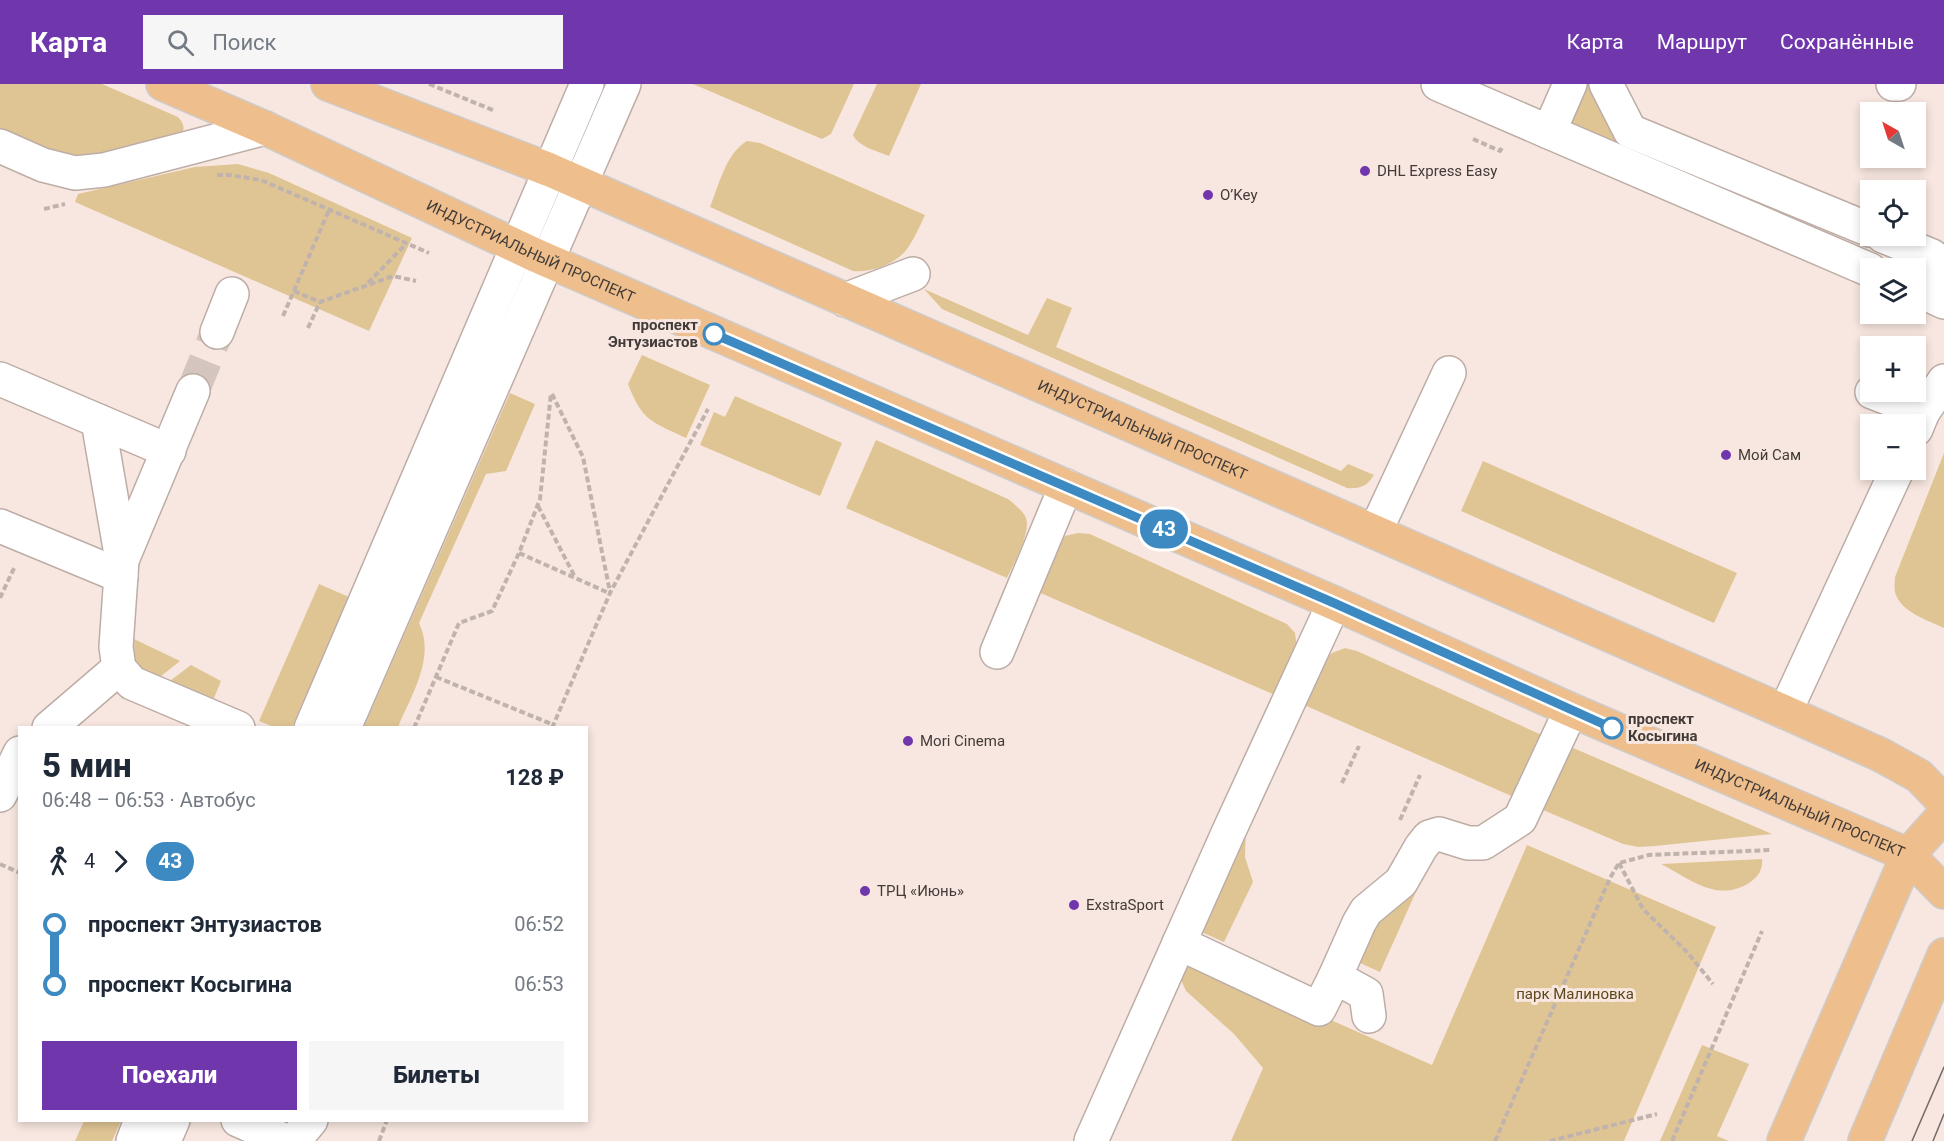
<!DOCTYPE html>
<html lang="ru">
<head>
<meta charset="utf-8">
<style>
  :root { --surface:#fff; --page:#f6f6f7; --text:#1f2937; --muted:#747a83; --accent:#7037ad }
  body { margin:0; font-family:Roboto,sans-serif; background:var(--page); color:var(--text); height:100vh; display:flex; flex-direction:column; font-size:22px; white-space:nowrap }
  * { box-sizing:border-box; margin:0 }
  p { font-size:20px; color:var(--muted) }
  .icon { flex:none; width:33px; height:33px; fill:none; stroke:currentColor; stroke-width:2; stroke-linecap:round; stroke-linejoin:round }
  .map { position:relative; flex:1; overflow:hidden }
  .details { position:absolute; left:18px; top:642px; width:570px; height:396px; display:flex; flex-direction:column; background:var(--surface); border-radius:0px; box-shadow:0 3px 9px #0003 }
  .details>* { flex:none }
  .badge { padding:0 12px; border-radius:20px; font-size:21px; line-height:39px }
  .needle { width:39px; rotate:321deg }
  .fabs { position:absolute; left:1860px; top:18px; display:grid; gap:12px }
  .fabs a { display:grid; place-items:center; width:66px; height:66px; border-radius:0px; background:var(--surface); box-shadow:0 3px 9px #0003; font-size:30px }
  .map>.badge { position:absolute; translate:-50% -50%; box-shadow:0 0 0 3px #fff }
  .legs { display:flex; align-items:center; gap:9px; height:66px; padding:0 24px; font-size:20px }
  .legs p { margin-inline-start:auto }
  .summary { display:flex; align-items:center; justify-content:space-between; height:102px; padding:0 24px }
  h1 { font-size:33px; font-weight:800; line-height:45px }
  .action { display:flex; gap:12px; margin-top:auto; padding:12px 24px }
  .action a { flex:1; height:69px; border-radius:0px; background:var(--accent); color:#fff; font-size:24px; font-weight:800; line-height:69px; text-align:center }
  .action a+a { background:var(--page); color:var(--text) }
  ul { padding:0 24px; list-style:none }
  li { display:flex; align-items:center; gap:21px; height:60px; font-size:22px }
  li i { display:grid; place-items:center; width:9px; height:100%; margin:0 8px; background:currentColor }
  li i::after { content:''; width:15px; height:15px; margin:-8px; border:4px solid; border-radius:50%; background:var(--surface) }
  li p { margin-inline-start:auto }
  li:first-child i { background:linear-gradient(#0000 50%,currentColor 0) }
  li:last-child i { background:linear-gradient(currentColor 50%,#0000 0) }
  header { display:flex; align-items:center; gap:36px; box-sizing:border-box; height:84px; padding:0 30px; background:var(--accent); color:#fff }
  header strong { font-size:28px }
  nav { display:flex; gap:33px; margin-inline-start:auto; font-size:21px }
  .search { width:420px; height:54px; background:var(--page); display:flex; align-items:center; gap:15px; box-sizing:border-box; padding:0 21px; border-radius:0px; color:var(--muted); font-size:22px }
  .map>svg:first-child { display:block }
  .green { fill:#e0c594 }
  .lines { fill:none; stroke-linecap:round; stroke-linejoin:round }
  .minor-tunnel { stroke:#d4c5be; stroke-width:33; stroke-dasharray:33 16; stroke-linecap:butt }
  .minor-casing { stroke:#bdada6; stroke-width:36 }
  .major-casing { stroke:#cecccb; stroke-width:36 }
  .path { stroke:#c0b3ad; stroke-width:4; stroke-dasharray:6 3; stroke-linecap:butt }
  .minor { stroke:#fff; stroke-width:33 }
  .major { stroke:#eebe8c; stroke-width:33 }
  .tram { stroke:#746a66; stroke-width:1.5 }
  .line-1-casing { stroke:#fff; stroke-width:14 }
  .line-1 { stroke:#3d8ac2; stroke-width:9 }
  .poi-dot { fill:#7037ad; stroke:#f8e7e0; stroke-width:2 }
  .stop-1-dot { fill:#fff; stroke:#3d8ac2; stroke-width:3 }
  .labels { text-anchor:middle; stroke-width:6; stroke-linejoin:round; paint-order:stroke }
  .poi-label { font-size:15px; fill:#423b38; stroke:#f8e7e0; text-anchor:start }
  .street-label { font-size:15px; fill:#423b38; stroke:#f8e7e0 }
  .stop-label { font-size:15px; font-weight:bold; fill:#423b38; stroke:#f8e7e0; text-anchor:end }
  .park-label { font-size:15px; fill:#5e4719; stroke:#f8e7e0 }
</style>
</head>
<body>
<header>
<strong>Карта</strong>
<div class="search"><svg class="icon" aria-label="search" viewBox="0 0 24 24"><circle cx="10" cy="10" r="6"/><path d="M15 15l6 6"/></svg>Поиск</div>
<nav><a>Карта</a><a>Маршрут</a><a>Сохранённые</a></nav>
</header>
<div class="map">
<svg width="1944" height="1057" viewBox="0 0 1944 1057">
  <rect width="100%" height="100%" fill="#f8e7e0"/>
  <g class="green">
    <path d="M0,0H102L178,33C186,42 186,49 174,54L87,73L63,72L0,48Z"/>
    <path d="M693,0H854L831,50L822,55Z"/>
    <path d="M877,0H921L889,72C877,67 859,63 853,51Z"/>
    <path d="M1570,0H1606L1630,47L1618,77L1549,48Z"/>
    <path d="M747,57L760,59L925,131C920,142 915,153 909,162C899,179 872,189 853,187L710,123C719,101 726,69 747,57Z"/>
    <path d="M238,80L269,89L412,154L369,247L75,118L78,110L195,83Z"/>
    <path d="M924,205L1028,251L1047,214L1072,224L1056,263L1341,387L1348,380L1374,391C1367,402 1361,405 1347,404L942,225Z"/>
    <path d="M642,271L710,301L686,354C652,338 642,337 628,300Z"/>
    <path d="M510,309L535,320L506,387L486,390L419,539C436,573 411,612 398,643H364Z"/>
    <path d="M735,312L842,359L820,412L700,361L714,328L725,333Z"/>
    <path d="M876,356L1008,415C1014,420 1021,425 1025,432C1033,446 1013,480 1007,494L846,424Z"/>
    <path d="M1944,369V544C1927,536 1900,528 1895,508C1894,503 1895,497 1895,493Z"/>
    <path d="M1483,377L1737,489L1714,539L1461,427Z"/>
    <path d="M1078,449L1090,450L1287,540L1295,549L1297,563L1275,611L1036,507L1056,462L1065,452Z"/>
    <path d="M319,500L349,513L292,643H274L259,637Z"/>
    <path d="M134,555L180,577L156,596C132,581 135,581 134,555Z"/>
    <path d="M1345,564L1357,567L1544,652L1516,714L1304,621L1324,577L1332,569Z"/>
    <path d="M191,581L221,597L212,619L166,600Z"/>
    <path d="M1571,663L1772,750L1655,762L1638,763L1623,760L1543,726Z"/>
    <path d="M1246,743L1245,773L1253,798L1224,858L1197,846Z"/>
    <path d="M1437,761L1380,888L1349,874Z"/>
    <path d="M1527,761L1716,843L1624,1057H1231L1263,984L1234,950L1186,907C1180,895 1179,888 1183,876L1295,920L1432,981Z"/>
    <path d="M1762,775C1763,786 1758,793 1749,799C1717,819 1690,795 1661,780Z"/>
    <path d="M1702,961L1749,980L1717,1052L1729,1057H1660Z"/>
    <path d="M84,1037V1036L121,1037L112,1057H75Z"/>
  </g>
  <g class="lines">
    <path class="minor-tunnel" d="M193,307L217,248"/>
    <defs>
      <g id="minor">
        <path d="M1438,0L1549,48L1570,0"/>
        <path d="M1606,0L1630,47L1870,146"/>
        <path d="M1893,0H1899"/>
        <path d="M1549,48L1870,186"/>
        <path d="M0,62L43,81L75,89L104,86L265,44"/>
        <path d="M1883,152L1932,172L1944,188"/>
        <path d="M1916,205L1944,218"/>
        <path d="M845,216L913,190"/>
        <path d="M217,248L232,210"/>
        <path d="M0,295L169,367"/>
        <path d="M193,307L122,476L116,563L119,584L132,599L238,644"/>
        <path d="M1872,308L1923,328"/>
        <path d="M98,337L122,476"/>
        <path d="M1916,345L1923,328L1944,297"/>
        <path d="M0,442L121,492"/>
        <path d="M1375,448L1449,289"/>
        <path d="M997,568L1066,402"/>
        <path d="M1785,628L1897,386"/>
        <path d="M49,644L119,584"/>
        <path d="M311,644L587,0"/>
        <path d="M344,644L624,0"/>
        <path d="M0,711L20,669"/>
        <path d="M1179,859L1319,925L1335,893"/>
        <path d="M1369,932L1366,910L1335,893L1359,839L1366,827L1401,798L1421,763L1429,753L1439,750L1468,759H1483L1520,735L1571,626"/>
        <path d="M238,1036L286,1057"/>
        <path d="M133,1057L141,1036"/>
        <path d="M164,1057L173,1036"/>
        <path d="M296,1057L302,1047L311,1036"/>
        <path d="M1091,1057L1229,747L1334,519"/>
      </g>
      <g id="major">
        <path id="s1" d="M163,0L265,44L535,171L1334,519L1571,626L1908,771L1944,808"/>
        <path id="s2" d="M328,0L550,86L1785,628L1881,671L1919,692L1944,718"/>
        <path d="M1784,1057L1908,771L1944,731"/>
        <path d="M1865,1057L1944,871"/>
      </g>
    </defs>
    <use href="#minor" class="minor-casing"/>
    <use href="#major" class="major-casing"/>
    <g class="path">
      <path d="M429,0L495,27"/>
      <path d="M1473,55L1500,67L1503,62"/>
      <path d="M217,91H229L261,96L429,169"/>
      <path d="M44,125L65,120"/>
      <path d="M368,199L405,161"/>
      <path d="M294,207L320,218L393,192L416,197"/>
      <path d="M283,232L329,126"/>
      <path d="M308,244L320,218"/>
      <path d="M552,310L583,373L610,508"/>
      <path d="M538,422L575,493"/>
      <path d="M519,469L609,509"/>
      <path d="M0,514L15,482"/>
      <path d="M436,593L554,641"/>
      <path d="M414,644L459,539L492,527L519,469L540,415L551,309"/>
      <path d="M552,644L610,509L708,325"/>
      <path d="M1342,699L1359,662"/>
      <path d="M1400,736L1420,691"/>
      <path d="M1619,779L1643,825L1687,868L1713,900"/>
      <path d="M0,780L20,789"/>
      <path d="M379,1057L387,1036"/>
      <path d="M1495,1057L1610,794L1619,779L1649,771L1770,766"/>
      <path d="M1550,1057L1657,1030"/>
      <path d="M1672,1057L1762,847"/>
    </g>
    <use href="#minor" class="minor"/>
    <use href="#major" class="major"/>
    <g class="tram">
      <path d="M1912,1057L1944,983"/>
      <path d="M1933,1057L1944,1030"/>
    </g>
  </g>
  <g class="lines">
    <defs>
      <path id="line-1" d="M714,250L1334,519L1612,644"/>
    </defs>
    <use href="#line-1" class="line-1-casing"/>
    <use href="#line-1" class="line-1"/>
  </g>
  <g class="poi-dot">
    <circle cx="1365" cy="87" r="6"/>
    <circle cx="1208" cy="111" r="6"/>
    <circle cx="1726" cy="371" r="6"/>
    <circle cx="908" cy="657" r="6"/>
    <circle cx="865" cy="807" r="6"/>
    <circle cx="1074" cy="821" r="6"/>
  </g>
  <g class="stop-1-dot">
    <circle cx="714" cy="250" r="10"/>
    <circle cx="1612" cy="644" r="10"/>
  </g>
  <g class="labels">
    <g class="poi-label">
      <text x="1377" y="92">DHL Express Easy</text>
      <text x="1220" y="116">O’Key</text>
      <text x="1738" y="376">Мой Сам</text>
      <text x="920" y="662">Mori Cinema</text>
      <text x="877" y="812">ТРЦ «Июнь»</text>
      <text x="1086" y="826">ExstraSport</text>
    </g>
    <g class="street-label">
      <text dy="5" stroke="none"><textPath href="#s1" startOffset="404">ИНДУСТРИАЛЬНЫЙ ПРОСПЕКТ</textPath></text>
      <text dy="5" stroke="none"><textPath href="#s2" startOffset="885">ИНДУСТРИАЛЬНЫЙ ПРОСПЕКТ</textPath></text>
      <text dy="5" stroke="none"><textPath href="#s1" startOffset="1790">ИНДУСТРИАЛЬНЫЙ ПРОСПЕКТ</textPath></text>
    </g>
    <g class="stop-label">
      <text x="698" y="246">проспект<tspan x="698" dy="17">Энтузиастов</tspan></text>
      <text x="1628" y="640" text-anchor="start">проспект<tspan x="1628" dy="17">Косыгина</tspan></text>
    </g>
    <g class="park-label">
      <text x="1575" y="915">парк Малиновка</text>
    </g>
  </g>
</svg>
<div class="fabs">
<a><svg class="needle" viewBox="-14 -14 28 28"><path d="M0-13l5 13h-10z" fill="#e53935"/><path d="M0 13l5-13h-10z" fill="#747a83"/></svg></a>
<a><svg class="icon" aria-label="locate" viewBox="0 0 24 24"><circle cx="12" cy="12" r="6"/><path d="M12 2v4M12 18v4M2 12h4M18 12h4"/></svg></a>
<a><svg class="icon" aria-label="layers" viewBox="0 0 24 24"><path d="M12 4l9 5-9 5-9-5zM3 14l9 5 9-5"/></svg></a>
<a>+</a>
<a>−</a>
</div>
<b class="badge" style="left:1164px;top:445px;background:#3d8ac2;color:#fff">43</b>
<section class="details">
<div class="summary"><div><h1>5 мин</h1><p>06:48 – 06:53 · Автобус</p></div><b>128 ₽</b></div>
<div class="legs"><svg class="icon" aria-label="walk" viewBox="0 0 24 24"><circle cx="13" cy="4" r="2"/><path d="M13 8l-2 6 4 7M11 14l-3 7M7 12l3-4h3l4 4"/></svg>4<svg class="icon" aria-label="forward" viewBox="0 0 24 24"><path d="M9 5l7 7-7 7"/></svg><b class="badge" style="background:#3d8ac2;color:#fff">43</b></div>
<ul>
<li><i style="color:#3d8ac2"></i><b>проспект Энтузиастов</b><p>06:52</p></li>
<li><i style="color:#3d8ac2"></i><b>проспект Косыгина</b><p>06:53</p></li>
</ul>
<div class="action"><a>Поехали</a><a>Билеты</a></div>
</section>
</div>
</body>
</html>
